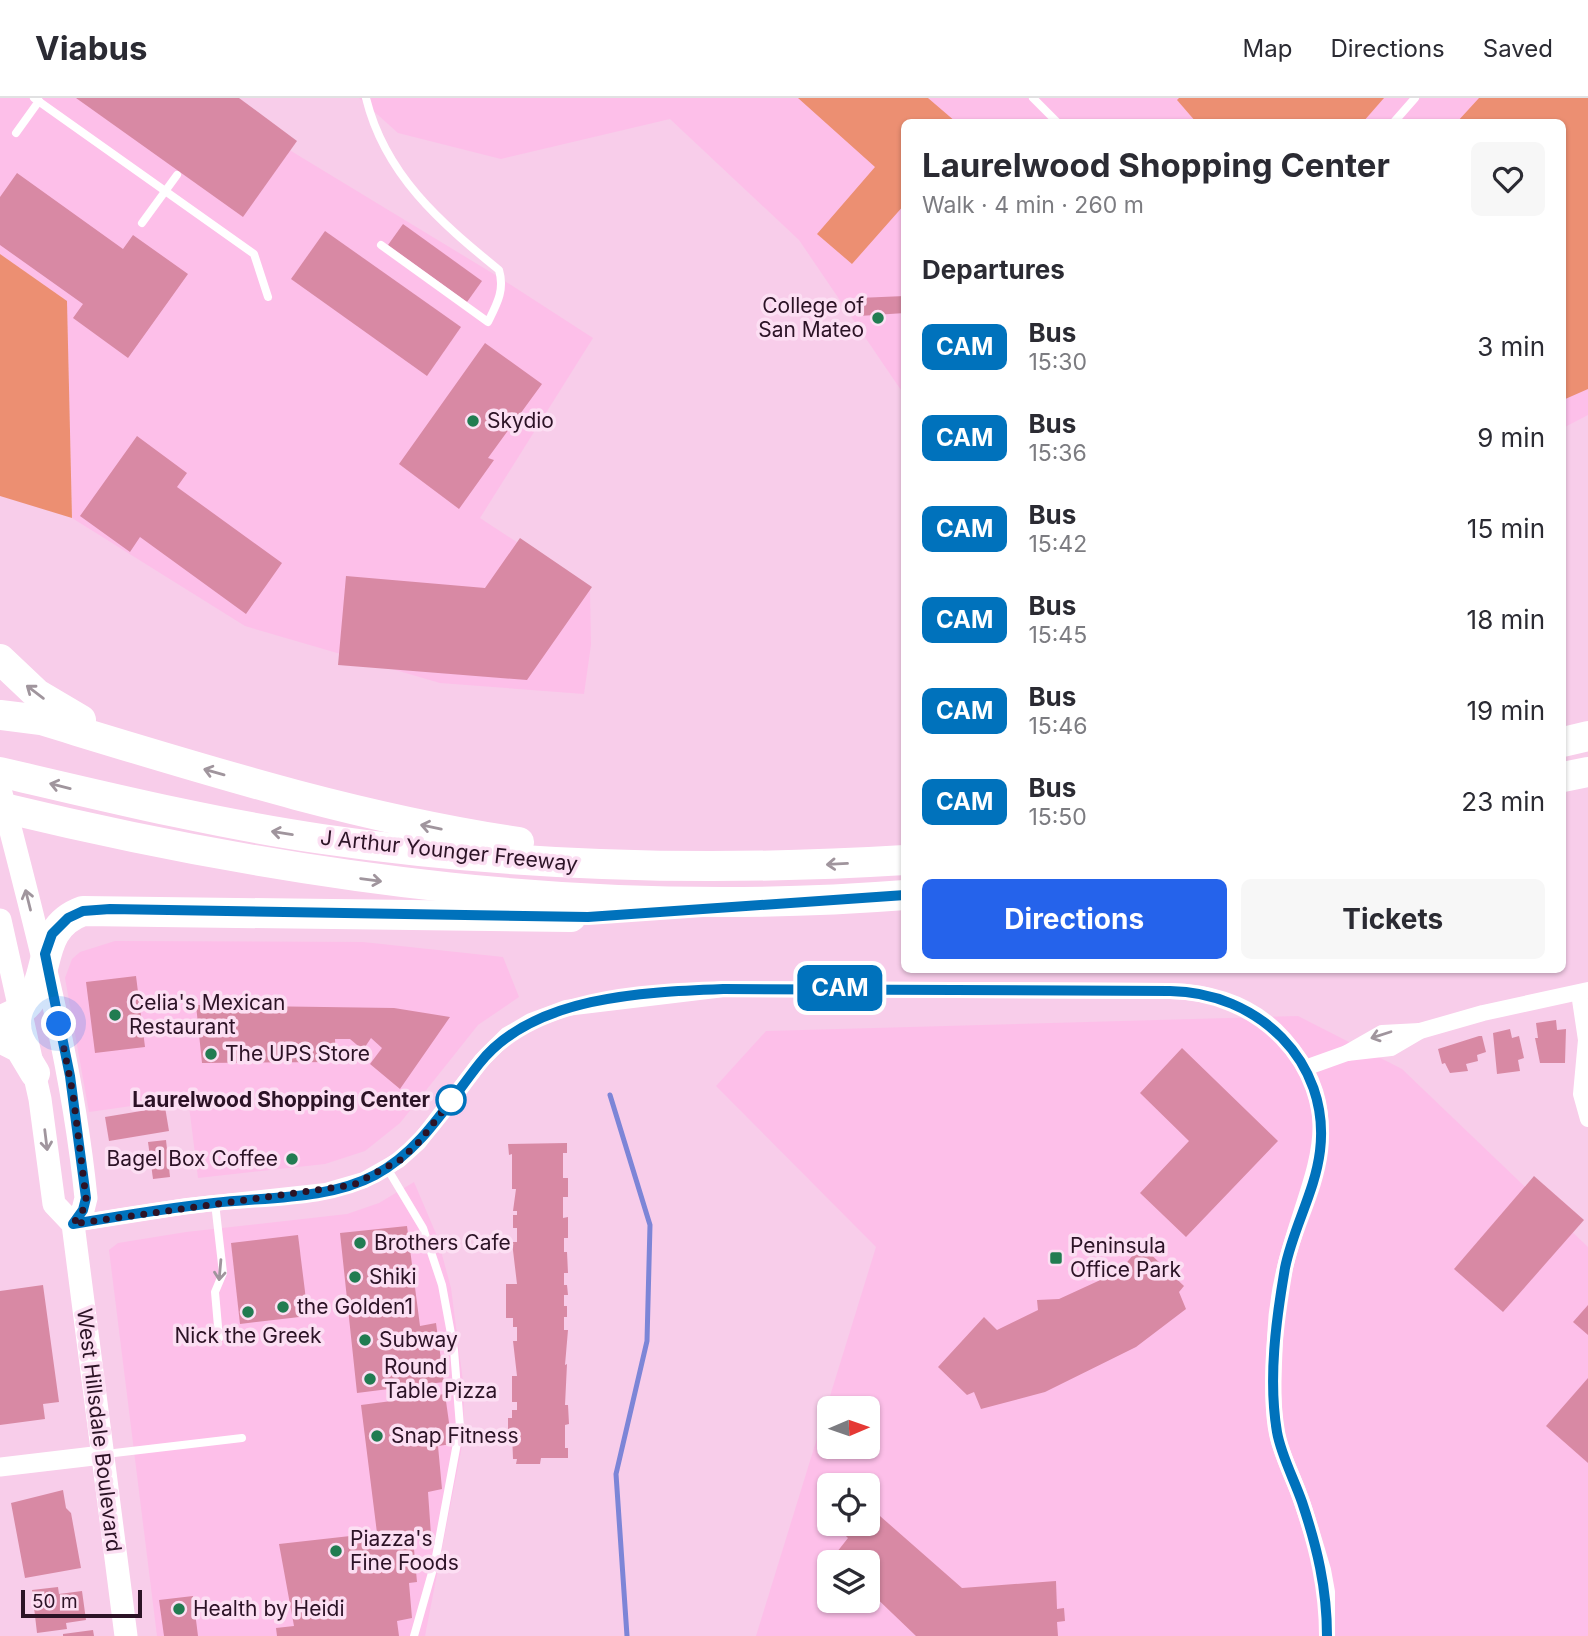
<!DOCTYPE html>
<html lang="en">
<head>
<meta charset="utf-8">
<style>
  :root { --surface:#fff; --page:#f7f7f7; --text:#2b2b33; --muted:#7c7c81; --line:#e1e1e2; --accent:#2563eb }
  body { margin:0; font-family:Inter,sans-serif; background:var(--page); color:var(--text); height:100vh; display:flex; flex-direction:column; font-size:26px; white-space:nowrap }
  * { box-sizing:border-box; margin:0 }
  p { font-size:23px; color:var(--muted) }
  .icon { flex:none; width:38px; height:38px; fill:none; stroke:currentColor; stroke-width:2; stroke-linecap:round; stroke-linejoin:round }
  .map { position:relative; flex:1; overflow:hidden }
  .details { position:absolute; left:901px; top:21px; width:665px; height:854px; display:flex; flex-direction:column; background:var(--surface); border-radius:10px; box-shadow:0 2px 5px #0004 }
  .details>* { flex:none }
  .badge { padding:0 14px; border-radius:10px; font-size:24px; line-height:46px }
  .needle { width:46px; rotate:88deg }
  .buttons { position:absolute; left:817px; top:1298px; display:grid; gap:14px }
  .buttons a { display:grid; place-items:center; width:63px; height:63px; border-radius:10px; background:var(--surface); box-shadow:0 2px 5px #0004; font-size:35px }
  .scale { position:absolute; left:21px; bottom:18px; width:121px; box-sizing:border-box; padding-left:7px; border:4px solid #2c1326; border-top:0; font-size:19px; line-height:24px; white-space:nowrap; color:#2c1326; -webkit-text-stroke:5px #fcdff3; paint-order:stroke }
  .you { position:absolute; width:35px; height:35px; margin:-18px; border:5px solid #fff; border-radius:50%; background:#1a73e8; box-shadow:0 0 0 10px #1a73e833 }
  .map>.badge { position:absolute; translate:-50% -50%; box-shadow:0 0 0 4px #fff }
  h2 { padding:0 21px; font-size:26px; line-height:63px }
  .round { display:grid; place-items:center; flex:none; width:74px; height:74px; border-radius:10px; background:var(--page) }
  .summary { display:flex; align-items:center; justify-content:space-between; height:119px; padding:0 21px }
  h1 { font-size:33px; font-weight:700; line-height:52px }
  .button { display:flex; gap:14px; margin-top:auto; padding:14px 21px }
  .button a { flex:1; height:80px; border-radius:10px; background:var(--accent); color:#fff; font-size:28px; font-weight:700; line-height:80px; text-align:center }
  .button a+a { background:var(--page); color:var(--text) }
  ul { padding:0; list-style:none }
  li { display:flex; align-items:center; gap:21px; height:91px; padding:0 21px }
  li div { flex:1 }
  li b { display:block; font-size:26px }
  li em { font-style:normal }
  li .badge { min-width:77px; font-weight:700; text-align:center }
  header { display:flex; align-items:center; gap:42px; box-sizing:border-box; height:98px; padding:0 35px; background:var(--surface); border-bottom:2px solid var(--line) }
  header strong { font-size:33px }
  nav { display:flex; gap:38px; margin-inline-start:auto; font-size:24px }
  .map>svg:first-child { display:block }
  .built { fill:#fdbfe9; fill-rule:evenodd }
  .green { fill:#ec8f72 }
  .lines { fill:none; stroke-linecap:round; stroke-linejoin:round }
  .stream { stroke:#7d85d7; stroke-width:5 }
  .building { fill:#d889a4 }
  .service { stroke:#fff; stroke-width:8 }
  .minor { stroke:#fff; stroke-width:16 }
  .tertiary { stroke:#fff; stroke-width:19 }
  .secondary { stroke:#fff; stroke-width:23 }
  .motorway { stroke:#fff; stroke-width:30 }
  .oneway { stroke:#a0959d }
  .line-casing { stroke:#fff; stroke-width:16 }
  .line { stroke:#0072bc; stroke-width:10 }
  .walk { stroke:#2c1326; stroke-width:7; stroke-dasharray:0 12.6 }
  .poi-dot { fill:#217c51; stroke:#fcdff3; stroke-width:2.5 }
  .stop-dot { fill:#fff; stroke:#0072bc; stroke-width:3.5 }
  .labels { text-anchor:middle; stroke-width:7; stroke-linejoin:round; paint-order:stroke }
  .poi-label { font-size:21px; fill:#2c1326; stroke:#fcdff3; text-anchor:start }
  .street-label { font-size:21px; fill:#2c1326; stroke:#fcdff3 }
  .stop-label { font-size:21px; font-weight:bold; fill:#2c1326; stroke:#fcdff3; text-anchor:end }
</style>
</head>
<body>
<header>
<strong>Viabus</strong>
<nav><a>Map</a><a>Directions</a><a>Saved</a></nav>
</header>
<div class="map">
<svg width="1588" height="1538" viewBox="0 0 1588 1538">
  <rect width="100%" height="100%" fill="#f8cdea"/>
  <g class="built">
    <path d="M0,0H204L497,178L593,240L480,420L590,492L591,547L584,596L440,585L245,528L72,420L67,203L0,156Z"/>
    <path d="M359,0H1588V317L1563,330V24H905V298L799,142L670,21L501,61L398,35Z"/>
    <path d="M115,843L363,844L503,859L519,899L478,927L400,1025L365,1053L325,1066L198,1080L188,1000L89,1014L65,880L72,861L80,854Z"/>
    <path d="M1298,918L1402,971L1588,1149V1538H756L876,1149L716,988L766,933ZM830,1311H868V1349H830ZM830,1388H868V1426H830ZM830,1465H868V1503H830Z"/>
    <path d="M414,1084L437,1138L451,1190L464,1291L463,1343L425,1538H157L109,1152L118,1145L186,1134L347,1116L379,1105Z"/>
  </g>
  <g class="green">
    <path d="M798,0H928L956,24H905V106L852,166L817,136L875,69Z"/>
    <path d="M1179,0H1384L1363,24H1196L1177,2Z"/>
    <path d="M1479,0H1588V291L1563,302V24H1457Z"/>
    <path d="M0,156L67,203L72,420L0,398Z"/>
  </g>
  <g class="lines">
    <path class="stream" d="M610,997L650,1127L647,1243L616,1376L627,1538"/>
  </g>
  <g class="building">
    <path d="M76,0H239L297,43L243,119Z"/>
    <path d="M17,75L123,151L133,137L188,176L128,260L73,220L83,206L0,147V99Z"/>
    <path d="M403,126L482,183L467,204L388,147Z"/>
    <path d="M325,133L461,229L427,278L291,181Z"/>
    <path d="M905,198V215L859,218L858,200Z"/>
    <path d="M485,245L542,286L488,360L494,362L459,411L399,366Z"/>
    <path d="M137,338L187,375L177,389L282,465L246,516L140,439L130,454L80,418Z"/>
    <path d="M520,440L592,489L527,582L338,567L346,478L485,490Z"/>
    <path d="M136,878L145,949L95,955L86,884Z"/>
    <path d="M196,907L394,910L450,919L400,991L370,966L382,950L371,940L363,952L350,941H335L336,964L202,965Z"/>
    <path d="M1556,922L1557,932L1566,931L1565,965H1540L1535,940H1538L1536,925Z"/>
    <path d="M1510,931L1512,940L1519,938L1524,960L1518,962L1520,973L1497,976L1493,935Z"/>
    <path d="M1479,938H1482L1486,954L1477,957L1478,963L1466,966L1468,973L1450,975L1445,965L1442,966L1438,951Z"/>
    <path d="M1182,950L1278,1043L1186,1139L1140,1095L1189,1043L1140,995Z"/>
    <path d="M165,1009L169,1033L109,1043L105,1019Z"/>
    <path d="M166,1042L170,1079L153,1081L148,1044Z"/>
    <path d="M567,1045V1055H563V1080H568V1099H563V1120L568,1119V1140H564V1154H567L568,1175H564V1187H567L568,1197H564V1208H567V1219H564V1232H568L565,1267L567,1266L565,1307H568L569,1326L565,1327V1350H568V1360H541L540,1366H516L517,1361H513L512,1334H508V1320H512V1312H517V1304H512V1278H517L513,1243H517V1229H513V1220H506V1186H517L512,1144H517V1130H513V1117H517V1113H513L516,1091H512V1056L509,1057L508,1046Z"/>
    <path d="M1534,1078L1584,1122L1503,1214L1454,1171Z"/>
    <path d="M407,1128L420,1228L436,1225L444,1284L357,1295L340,1135Z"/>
    <path d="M298,1137L308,1218L240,1226L231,1145Z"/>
    <path d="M1141,1147L1184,1188L1179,1194L1186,1211L1136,1249L1045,1294L981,1311L974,1294L967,1297L938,1269L984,1219L997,1232L1038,1212L1037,1202L1059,1201L1120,1173Z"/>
    <path d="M43,1187L59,1304L43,1306L45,1321L0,1327V1193Z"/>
    <path d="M1588,1207V1237L1573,1224Z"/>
    <path d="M1588,1280V1365L1546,1328Z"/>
    <path d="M445,1296L452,1346L438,1348L442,1391L428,1394L431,1437L413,1440L417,1484L409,1485L412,1520L397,1523L399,1538H277L276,1530L294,1528L279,1446L377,1435L361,1307Z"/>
    <path d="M63,1392L66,1410L71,1415L81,1470L25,1480L11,1405Z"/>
    <path d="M872,1411L962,1490L1056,1483L1057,1511L1064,1510L1065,1523L1057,1524L1058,1538H916L868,1492V1465H839L833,1459L848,1440L841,1433L847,1426L857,1432L861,1426H868Z"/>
    <path d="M58,1489L59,1496L82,1493L86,1522L66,1525L67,1531L37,1535L32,1492Z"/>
    <path d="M193,1498L198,1538H164L159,1502Z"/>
    <path d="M93,1532L94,1538H63V1536Z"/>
  </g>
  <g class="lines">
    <g class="service">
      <path d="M34,0L254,156L268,199"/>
      <path d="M366,0C385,77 440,124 499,172C505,192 497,206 488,224L381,147"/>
      <path d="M1033,0L1057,24"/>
      <path d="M1394,24L1415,0"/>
      <path d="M16,35L39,3"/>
      <path d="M142,125L177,77"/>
      <path d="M387,1070L423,1130L442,1187L454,1252L460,1329L435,1464L414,1538"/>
      <path d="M215,1105L223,1175L215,1194L219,1240"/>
      <path d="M106,1356L242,1340"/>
    </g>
    <g class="minor">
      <path d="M1579,895L1586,942L1581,996L1588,1021"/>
      <path d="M1347,955L1382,935L1420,933"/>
      <path d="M1305,970L1347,955L1391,950L1420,933L1483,915L1588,892"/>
      <path d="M73,1126L187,1108L326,1093L364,1082L399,1062L419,1044L481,963L507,937L531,923L566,910L724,891L1170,893C1214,894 1255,908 1284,941C1349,1015 1312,1072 1290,1151C1282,1178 1276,1211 1275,1240C1274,1269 1271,1307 1277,1336C1281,1356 1292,1376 1299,1396C1308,1420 1315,1446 1323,1472L1327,1494V1538"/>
    </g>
    <path class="tertiary" d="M0,1369L102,1357"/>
    <g class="secondary">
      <path d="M0,691C35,827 72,960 86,1100L83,1112L73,1126"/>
      <path d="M0,822L40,1001L54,1106L73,1126L126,1538"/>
    </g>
    <g class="motorway">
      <path d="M0,561L37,596L81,622"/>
      <path d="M0,617L41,622C199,670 356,720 519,744"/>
      <path d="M1563,644L1588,638"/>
      <path d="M0,674C107,699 213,725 322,741C516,769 710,774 905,762"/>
      <path d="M1563,679L1588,674"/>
      <path d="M0,709C301,782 595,821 905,797"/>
      <path d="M0,922C64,904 24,834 83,813L571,819"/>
      <path d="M0,940L20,950L35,975"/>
    </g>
  </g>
  <defs><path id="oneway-shaft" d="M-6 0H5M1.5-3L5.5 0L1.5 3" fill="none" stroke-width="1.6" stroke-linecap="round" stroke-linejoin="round" transform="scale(1.75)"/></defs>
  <g class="oneway">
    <use href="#oneway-shaft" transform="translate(35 594) rotate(-143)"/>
    <use href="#oneway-shaft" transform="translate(214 674) rotate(-164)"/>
    <use href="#oneway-shaft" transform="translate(60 688) rotate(-166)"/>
    <use href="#oneway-shaft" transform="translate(431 729) rotate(-168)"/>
    <use href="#oneway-shaft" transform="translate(282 735) rotate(-171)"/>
    <use href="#oneway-shaft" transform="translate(837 766) rotate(177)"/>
    <use href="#oneway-shaft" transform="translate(371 782) rotate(8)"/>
    <use href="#oneway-shaft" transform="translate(28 802) rotate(-104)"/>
    <use href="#oneway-shaft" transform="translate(1381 937) rotate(162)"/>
    <use href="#oneway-shaft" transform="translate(46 1042) rotate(83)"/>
    <use href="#oneway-shaft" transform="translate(220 1172) rotate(95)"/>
  </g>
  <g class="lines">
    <defs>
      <path id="line" d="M905,797L588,819L110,811L83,813L68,820L52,836L45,856L70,978L86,1100L83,1112L73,1126C120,1118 167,1110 214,1105C266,1099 328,1102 375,1077C421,1053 448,1005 479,966C532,898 644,894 724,891L1170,893C1257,894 1331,963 1320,1053C1315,1094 1293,1130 1285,1170C1276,1222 1268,1281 1277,1334C1281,1357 1294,1381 1302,1404C1317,1449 1327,1490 1327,1538"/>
    </defs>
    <use href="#line" class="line-casing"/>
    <use href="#line" class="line"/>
    <path class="walk" d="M59,926L73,996L86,1100L83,1112L73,1126L353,1087L400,1062L419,1044L451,1002"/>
  </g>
  <g class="poi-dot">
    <circle cx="878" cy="220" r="7"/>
    <circle cx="473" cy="323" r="7"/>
    <circle cx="115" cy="917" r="7"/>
    <circle cx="211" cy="956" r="7"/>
    <circle cx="292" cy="1061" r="7"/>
    <circle cx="360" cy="1145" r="7"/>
    <rect x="1049" y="1153" width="14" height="14" rx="3.5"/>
    <circle cx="355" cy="1179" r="7"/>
    <circle cx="283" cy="1209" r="7"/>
    <circle cx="248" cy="1214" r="7"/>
    <circle cx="365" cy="1242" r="7"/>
    <circle cx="370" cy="1281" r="7"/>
    <circle cx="377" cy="1338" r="7"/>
    <circle cx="336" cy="1453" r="7"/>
    <circle cx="179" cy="1511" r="7"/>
  </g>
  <circle class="stop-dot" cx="451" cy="1002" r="14"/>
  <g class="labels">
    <g class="poi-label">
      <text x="864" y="215" text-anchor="end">College of<tspan x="864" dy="24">San Mateo</tspan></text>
      <text x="487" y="330">Skydio</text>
      <text x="129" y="912">Celia's Mexican<tspan x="129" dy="24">Restaurant</tspan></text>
      <text x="225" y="963">The UPS Store</text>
      <text x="278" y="1068" text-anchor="end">Bagel Box Coffee</text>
      <text x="374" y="1152">Brothers Cafe</text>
      <text x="1070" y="1155">Peninsula<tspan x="1070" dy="24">Office Park</tspan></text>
      <text x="369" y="1186">Shiki</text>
      <text x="297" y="1216">the Golden1</text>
      <text x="248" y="1245" text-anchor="middle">Nick the Greek</text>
      <text x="379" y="1249">Subway</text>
      <text x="384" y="1276">Round<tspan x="384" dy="24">Table Pizza</tspan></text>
      <text x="391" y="1345">Snap Fitness</text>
      <text x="350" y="1448">Piazza's<tspan x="350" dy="24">Fine Foods</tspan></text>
      <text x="193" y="1518">Health by Heidi</text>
    </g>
    <g class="street-label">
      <text transform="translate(449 753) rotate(6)" y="7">J Arthur Younger Freeway</text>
      <text transform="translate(99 1332) rotate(83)" y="7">West Hillsdale Boulevard</text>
    </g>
    <g class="stop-label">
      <text x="430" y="1009">Laurelwood Shopping Center</text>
    </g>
  </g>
</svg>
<div class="buttons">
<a><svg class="needle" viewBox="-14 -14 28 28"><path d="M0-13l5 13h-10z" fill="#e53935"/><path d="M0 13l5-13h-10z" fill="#7c7c81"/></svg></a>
<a><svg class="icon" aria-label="locate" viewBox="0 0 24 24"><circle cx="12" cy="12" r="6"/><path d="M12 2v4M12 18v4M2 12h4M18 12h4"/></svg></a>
<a><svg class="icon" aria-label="layers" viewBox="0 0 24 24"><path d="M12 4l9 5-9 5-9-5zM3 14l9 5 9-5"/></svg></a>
</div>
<div class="scale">50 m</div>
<div class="you" style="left:59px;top:926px"></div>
<b class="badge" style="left:840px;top:890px;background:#0072bc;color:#fff">CAM</b>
<section class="details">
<div class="summary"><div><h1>Laurelwood Shopping Center</h1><p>Walk · 4 min · 260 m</p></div><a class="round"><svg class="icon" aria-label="heart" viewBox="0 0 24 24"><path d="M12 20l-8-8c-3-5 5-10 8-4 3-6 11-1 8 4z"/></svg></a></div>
<h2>Departures</h2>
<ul>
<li><span class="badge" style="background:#0072bc;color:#fff">CAM</span><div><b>Bus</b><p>15:30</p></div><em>3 min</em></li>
<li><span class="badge" style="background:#0072bc;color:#fff">CAM</span><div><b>Bus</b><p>15:36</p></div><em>9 min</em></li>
<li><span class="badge" style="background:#0072bc;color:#fff">CAM</span><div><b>Bus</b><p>15:42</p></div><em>15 min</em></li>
<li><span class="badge" style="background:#0072bc;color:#fff">CAM</span><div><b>Bus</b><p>15:45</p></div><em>18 min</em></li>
<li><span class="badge" style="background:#0072bc;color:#fff">CAM</span><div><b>Bus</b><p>15:46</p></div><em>19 min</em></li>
<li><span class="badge" style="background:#0072bc;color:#fff">CAM</span><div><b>Bus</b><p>15:50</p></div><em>23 min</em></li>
</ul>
<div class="button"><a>Directions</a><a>Tickets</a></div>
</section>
</div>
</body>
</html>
